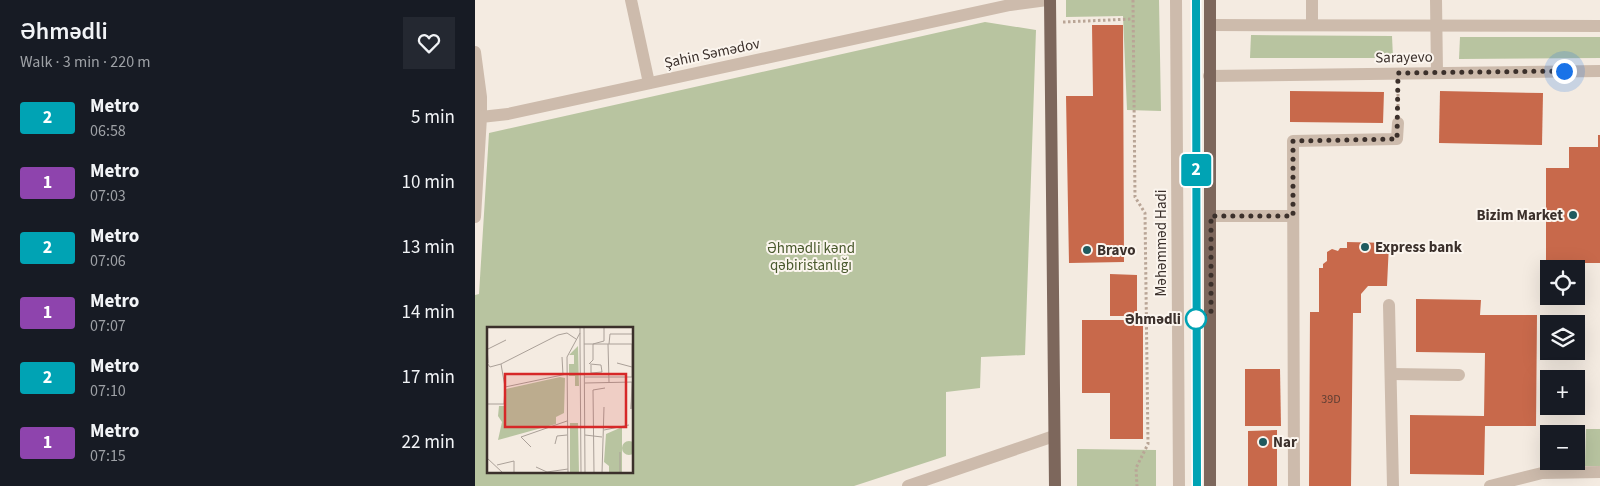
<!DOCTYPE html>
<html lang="en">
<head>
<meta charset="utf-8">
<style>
  :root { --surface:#171b24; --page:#242831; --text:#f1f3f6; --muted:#9ea1a6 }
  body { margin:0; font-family:"Source Sans 3",sans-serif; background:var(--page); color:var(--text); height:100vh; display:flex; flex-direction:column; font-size:19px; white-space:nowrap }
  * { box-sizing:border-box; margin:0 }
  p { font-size:16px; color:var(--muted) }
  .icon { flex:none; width:28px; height:28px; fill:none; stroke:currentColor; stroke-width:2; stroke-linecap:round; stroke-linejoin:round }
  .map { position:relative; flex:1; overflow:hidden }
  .side { display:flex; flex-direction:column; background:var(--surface); width:475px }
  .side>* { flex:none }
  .badge { padding:0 10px; border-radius:4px; font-size:18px; line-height:32px }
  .tools { position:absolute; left:1065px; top:260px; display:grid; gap:10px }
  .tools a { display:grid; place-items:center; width:45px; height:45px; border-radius:0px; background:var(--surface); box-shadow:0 5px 20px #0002; font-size:25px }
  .you { position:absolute; width:25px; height:25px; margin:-12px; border:4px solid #fff; border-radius:50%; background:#1a73e8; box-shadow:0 0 0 8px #1a73e833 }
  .map>.badge { position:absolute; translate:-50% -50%; box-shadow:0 0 0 2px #fff }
  .round { display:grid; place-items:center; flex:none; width:52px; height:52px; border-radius:0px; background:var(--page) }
  .overview { display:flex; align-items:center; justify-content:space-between; height:85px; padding:0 20px }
  h1 { font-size:24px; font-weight:600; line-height:38px }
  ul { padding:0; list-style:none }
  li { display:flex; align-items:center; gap:15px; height:65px; padding:0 20px }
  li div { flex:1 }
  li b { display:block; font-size:19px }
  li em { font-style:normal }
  li .badge { min-width:55px; font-weight:700; text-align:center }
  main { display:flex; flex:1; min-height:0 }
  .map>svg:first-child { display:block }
  .green { fill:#b8c4a0; fill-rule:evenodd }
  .building { fill:#c8694b }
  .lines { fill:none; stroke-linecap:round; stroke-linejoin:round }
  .path { stroke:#b9a596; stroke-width:3; stroke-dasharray:2.5 2.5; stroke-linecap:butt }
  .minor { stroke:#cdbbac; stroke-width:12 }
  .major { stroke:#7d675c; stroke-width:12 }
  .line-casing { stroke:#fff; stroke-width:11 }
  .line { stroke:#00a3b4; stroke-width:8 }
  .walk { stroke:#3b302b; stroke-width:5; stroke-dasharray:0 9 }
  .poi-dot { fill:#1f5a5e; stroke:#fbf5ee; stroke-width:2 }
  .stop-dot { fill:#fff; stroke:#00a3b4; stroke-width:2.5 }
  .labels { text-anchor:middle; stroke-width:4; stroke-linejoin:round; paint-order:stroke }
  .number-label { font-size:12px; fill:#5e3e33 }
  .street-label { font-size:15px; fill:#3b302b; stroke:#fbf5ee }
  .poi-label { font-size:15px; font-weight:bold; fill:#3b302b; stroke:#fbf5ee; text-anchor:start }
  .park-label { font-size:15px; fill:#4a5a2e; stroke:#fbf5ee }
  .stop-label { font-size:15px; font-weight:bold; fill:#3b302b; stroke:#fbf5ee; text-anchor:end }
  .inset-road { fill:none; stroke:#aaa098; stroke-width:1 }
  .view { fill:#d62828; fill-opacity:0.15; stroke:#d62828; stroke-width:2.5 }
  .inset-edge { fill:none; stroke:#3b302b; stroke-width:2.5 }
</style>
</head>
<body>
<main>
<section class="side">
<div class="overview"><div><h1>Əhmədli</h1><p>Walk · 3 min · 220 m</p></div><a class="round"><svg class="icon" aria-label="heart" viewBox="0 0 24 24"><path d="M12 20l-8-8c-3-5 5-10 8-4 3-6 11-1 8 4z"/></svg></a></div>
<ul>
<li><span class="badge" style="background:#00a3b4;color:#fff">2</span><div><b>Metro</b><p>06:58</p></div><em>5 min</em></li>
<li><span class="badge" style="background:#8e44ad;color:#fff">1</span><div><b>Metro</b><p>07:03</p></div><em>10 min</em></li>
<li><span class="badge" style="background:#00a3b4;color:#fff">2</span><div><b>Metro</b><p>07:06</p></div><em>13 min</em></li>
<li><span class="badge" style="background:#8e44ad;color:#fff">1</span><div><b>Metro</b><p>07:07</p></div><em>14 min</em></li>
<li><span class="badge" style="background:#00a3b4;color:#fff">2</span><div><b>Metro</b><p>07:10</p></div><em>17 min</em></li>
<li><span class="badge" style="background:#8e44ad;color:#fff">1</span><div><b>Metro</b><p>07:15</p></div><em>22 min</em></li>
</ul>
</section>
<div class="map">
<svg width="1125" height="486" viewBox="0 0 1125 486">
  <rect width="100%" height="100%" fill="#f4ebe1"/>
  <g class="green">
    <path d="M591,0H684L686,111L652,110L648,16L591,17Z"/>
    <path d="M510,22L561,30L550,355L506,357L505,388L471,392V456L379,486H0V295L4,294L14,133ZM14,328H158V472H14Z"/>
    <path d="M776,35L917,36L918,58H775Z"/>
    <path d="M985,37H1125V58L984,59Z"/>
    <path d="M1111,429H1125V466H1110Z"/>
    <path d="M602,449L681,450V486H602Z"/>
  </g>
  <g class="building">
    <path d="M617,25H648L649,262L594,263L591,96H618Z"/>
    <path d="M815,91L909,92L908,123L815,122Z"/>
    <path d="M965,91L1068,93L1067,145L964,143Z"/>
    <path d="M1123,135H1125V263H1071V168H1094V147H1123Z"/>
    <path d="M872,242L914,243L912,286H893L886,294V313H878L876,486H834L835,312H844V268H848V264L852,261V252L857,249L863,251L865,248H872Z"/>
    <path d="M635,274L662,275V316H635Z"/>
    <path d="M941,299L1006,300L1005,315H1062L1061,426H1010L1009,475L935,474V415L1009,416L1010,353L941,352Z"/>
    <path d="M607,320H668V439H635V393H607Z"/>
    <path d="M770,369H805L806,426H770Z"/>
    <path d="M802,430V486H773V431Z"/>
  </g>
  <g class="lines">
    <g class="path">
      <path d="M658,0L660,197L670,213L673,444L661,468L662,486"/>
      <path d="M588,22L657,19"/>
      <path d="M923,89V110"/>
    </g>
    <g class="minor">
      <path d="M156,0L174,83"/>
      <path d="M701,0L704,486"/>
      <path d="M837,0V25"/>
      <path d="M961,0L962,72"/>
      <path d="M735,25L1125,26"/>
      <path d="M0,52L6,97V117"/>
      <path d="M734,76L1125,71"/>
      <path d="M736,216H818"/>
      <path d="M0,217L6,117L33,114L535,5L572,0"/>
      <path d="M914,305L918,486"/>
      <path d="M916,374L984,375"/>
      <path d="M433,486L579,436"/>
      <path d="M819,486L818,141L922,139L923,123"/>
      <path d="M1015,486L1067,473L1125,472"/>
    </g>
    <g class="major">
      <path d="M575,0L580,486"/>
      <path d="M735,0V486"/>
    </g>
  </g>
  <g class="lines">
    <defs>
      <path id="line" d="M721,0L722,486"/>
    </defs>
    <use href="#line" class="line-casing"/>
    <use href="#line" class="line"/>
    <path class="walk" d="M721,319L736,313V216H818V141L922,139L923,73L1089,71"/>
  </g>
  <g class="poi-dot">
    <circle cx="1098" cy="215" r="5"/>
    <circle cx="890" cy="247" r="5"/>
    <circle cx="612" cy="250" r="5"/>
    <circle cx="788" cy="442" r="5"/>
  </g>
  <circle class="stop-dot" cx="721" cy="319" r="10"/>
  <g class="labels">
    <g class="number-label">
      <text x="856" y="403">39D</text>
    </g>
    <g class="street-label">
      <text transform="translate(237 53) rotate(-12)" y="5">Şahin Səmədov</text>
      <text transform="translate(929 57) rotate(-1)" y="5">Sarayevo</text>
      <text transform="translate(686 243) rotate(-90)" y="5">Məhəmməd Hadi</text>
    </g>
    <g class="poi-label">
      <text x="1088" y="220" text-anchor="end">Bizim Market</text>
      <text x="900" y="252">Express bank</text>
      <text x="622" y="255">Bravo</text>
      <text x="798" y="447">Nar</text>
    </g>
    <g class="park-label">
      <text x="336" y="253">Əhmədli kənd<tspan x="336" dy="17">qəbiristanlığı</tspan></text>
    </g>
    <g class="stop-label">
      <text x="706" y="324">Əhmədli</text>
    </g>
  </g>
  <g transform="translate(12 327)">
    <rect width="146" height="146" fill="#f4ebe1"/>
    <path d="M91,19L92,59H88V49H82V37H87V28H82ZM73,50L78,51L77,86L69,90V97L11,113L15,95L11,89L12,79H18L19,62ZM83,96H91L92,146H83ZM135,100V146H122V139L117,135L119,107ZM135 121a7 7 0 1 1 14 0a7 7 0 1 1-14 0Z" fill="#b8c4a0"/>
    <path class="inset-road" d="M97,0L98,146M93,17L94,146M93,17V0M97,17H147M106,17L117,14V0M121,17L122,55M122,17L123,7H147M145,17V50M0,19L1,36M1,22L19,13M75,30L76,48M0,36L3,40L14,37L71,8L80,6L89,12M130,36L145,40M14,37L18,60M102,37L106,33V17M103,37L114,38L115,45L104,46V38M97,50H147M98,56L147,55M145,67L144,82L145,55M0,77H17L18,60L80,47M117,103L142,98M98,108L115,110M68,117L70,109L80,108M44,120L34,110L80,94M0,131L16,146M10,138L27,134V146M49,140L60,145L81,142M81,146L80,30L93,6M107,146L106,63L118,61M115,146L117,80M133,146V125"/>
    <path class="view" d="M18,47H139V100H18Z"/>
    <rect width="146" height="146" class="inset-edge"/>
  </g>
</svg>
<div class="tools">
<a><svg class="icon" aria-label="locate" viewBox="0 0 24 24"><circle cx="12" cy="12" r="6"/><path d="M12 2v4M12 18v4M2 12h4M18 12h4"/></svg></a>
<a><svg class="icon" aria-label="layers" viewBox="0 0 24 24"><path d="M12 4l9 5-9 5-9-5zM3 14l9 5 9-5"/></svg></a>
<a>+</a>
<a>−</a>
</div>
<div class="you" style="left:1089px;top:71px"></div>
<b class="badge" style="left:721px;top:170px;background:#00a3b4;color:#fff">2</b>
</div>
</main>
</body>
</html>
